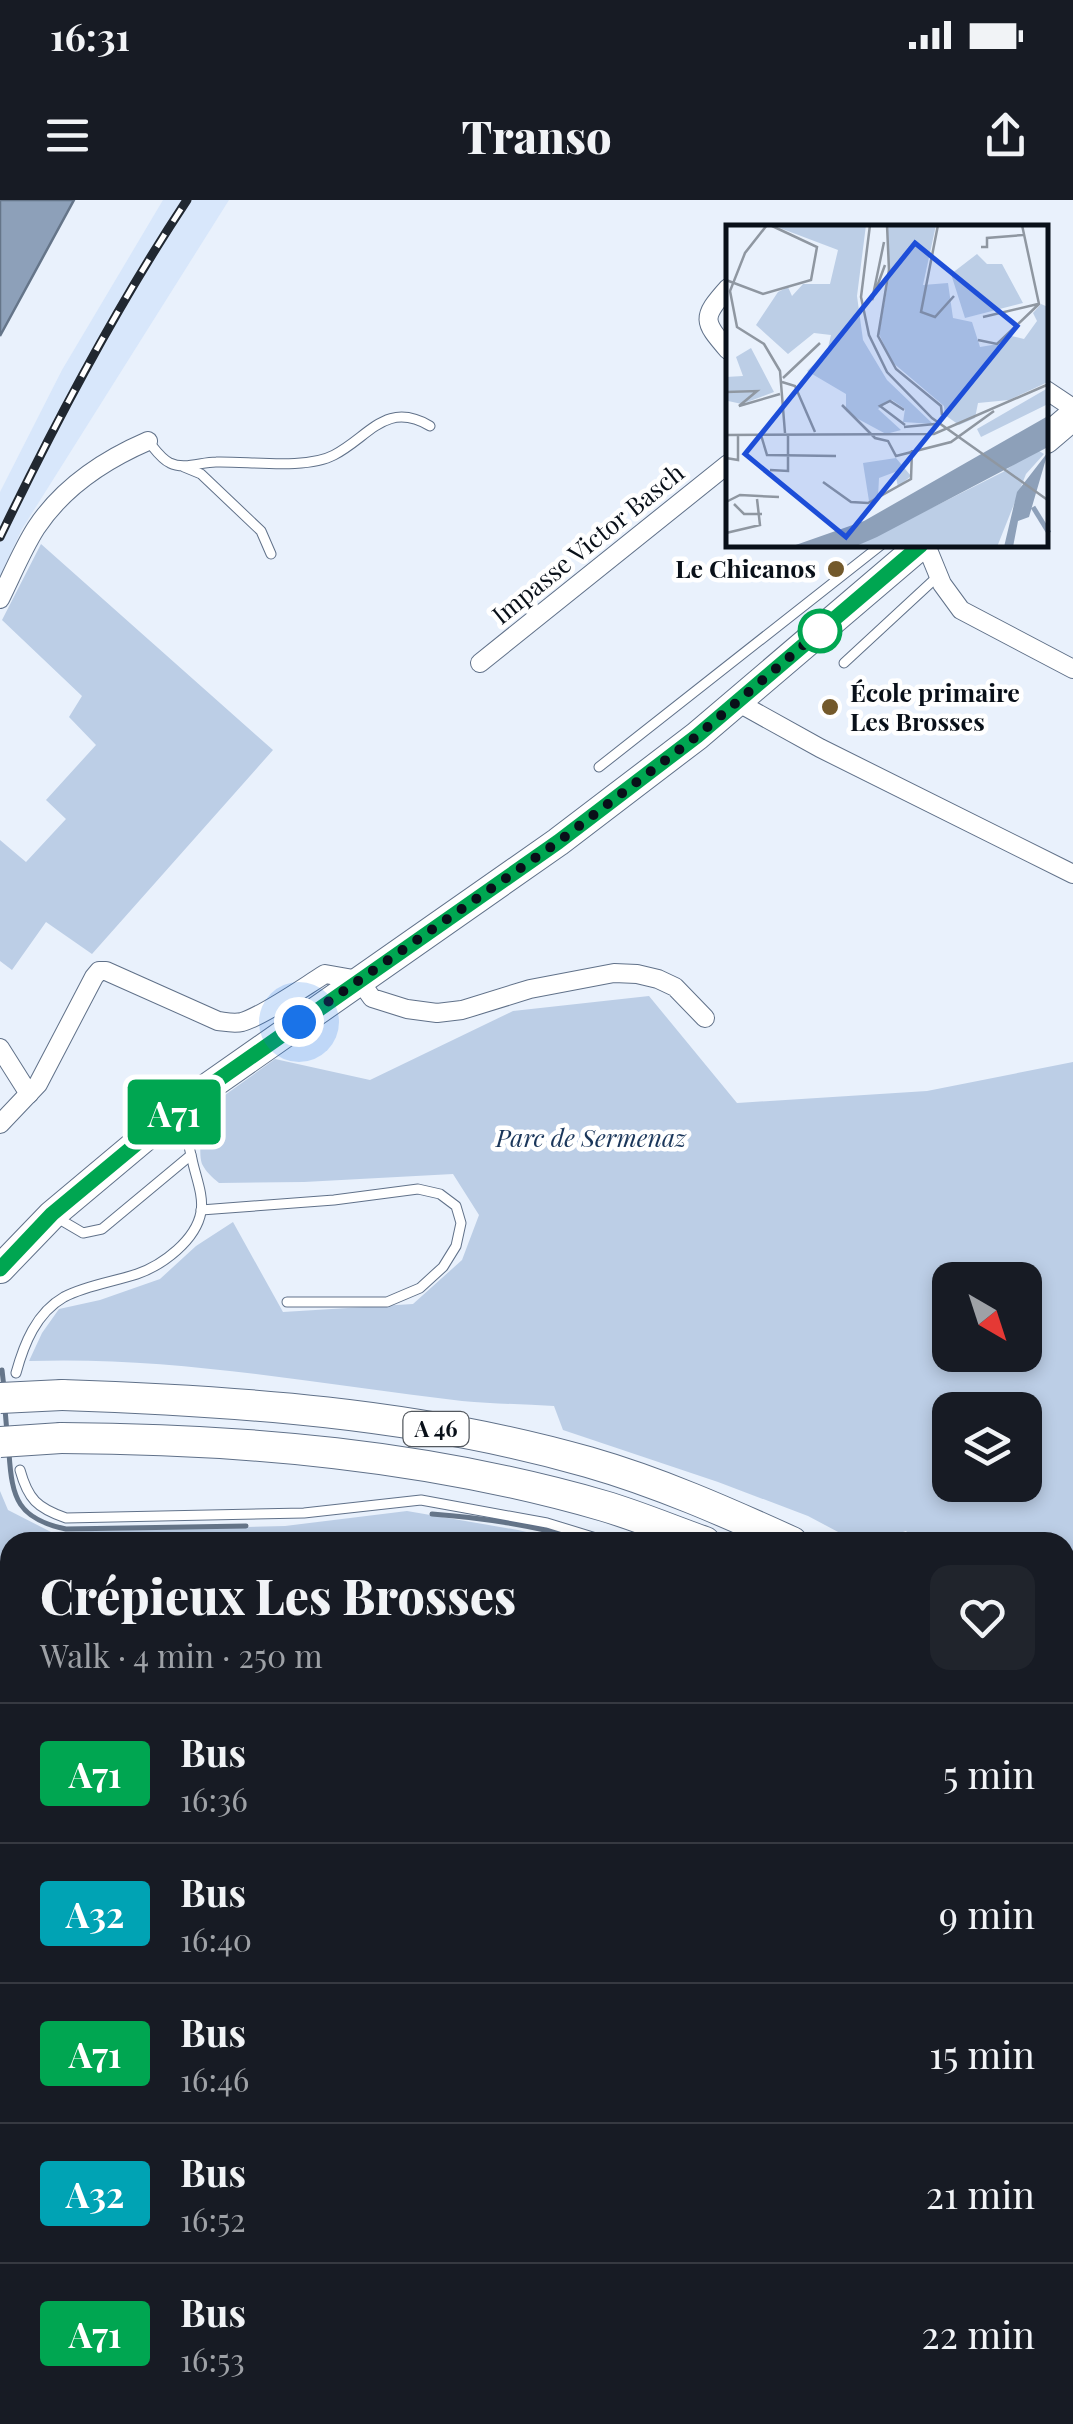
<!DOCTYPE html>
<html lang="en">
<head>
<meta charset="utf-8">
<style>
  :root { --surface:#171b24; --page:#20242c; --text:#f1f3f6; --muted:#9ea1a6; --line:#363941 }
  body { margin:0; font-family:"Playfair Display",serif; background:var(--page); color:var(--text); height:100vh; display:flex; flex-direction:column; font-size:38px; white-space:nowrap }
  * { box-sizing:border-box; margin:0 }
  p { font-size:32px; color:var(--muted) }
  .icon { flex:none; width:55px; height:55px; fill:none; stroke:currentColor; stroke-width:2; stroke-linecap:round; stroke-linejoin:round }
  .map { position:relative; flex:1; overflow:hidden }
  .sheet { position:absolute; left:0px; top:1332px; width:1075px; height:892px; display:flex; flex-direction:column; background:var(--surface); border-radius:30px 30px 0 0; box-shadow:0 5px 15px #0003 }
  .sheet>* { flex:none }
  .badge { padding:0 20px; border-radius:8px; font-size:35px; line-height:65px }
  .needle { width:65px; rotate:141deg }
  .controls { position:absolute; left:932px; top:1062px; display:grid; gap:20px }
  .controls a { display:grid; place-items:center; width:110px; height:110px; border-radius:20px; background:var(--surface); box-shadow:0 5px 15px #0003; font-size:50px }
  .you { position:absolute; width:50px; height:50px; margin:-25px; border:8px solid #fff; border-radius:50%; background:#1a73e8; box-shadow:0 0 0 15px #1a73e833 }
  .map>.badge { position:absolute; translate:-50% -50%; box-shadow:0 0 0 5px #fff }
  .round { display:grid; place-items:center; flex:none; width:105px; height:105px; border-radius:20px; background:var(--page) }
  .overview { display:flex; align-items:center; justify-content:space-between; height:170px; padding:0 40px }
  h1 { font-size:48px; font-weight:800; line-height:75px }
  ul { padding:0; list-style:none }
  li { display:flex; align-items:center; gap:30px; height:140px; padding:0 40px; border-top:2px solid var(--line) }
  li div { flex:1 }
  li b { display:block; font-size:38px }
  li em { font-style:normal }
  li .badge { min-width:110px; font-weight:700; text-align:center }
  .status { display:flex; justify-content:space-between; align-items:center; height:70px; padding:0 50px; background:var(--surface); direction:ltr }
  .status svg { height:28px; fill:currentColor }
  header { display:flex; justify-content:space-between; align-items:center; height:130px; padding:0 40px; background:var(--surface); font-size:45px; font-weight:800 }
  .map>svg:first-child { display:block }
  .built { fill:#d8e7fb }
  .green { fill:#bccee6; fill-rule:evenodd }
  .water { fill:#8da0b9; stroke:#657589; stroke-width:2.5 }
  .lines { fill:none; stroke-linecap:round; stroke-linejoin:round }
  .stream { stroke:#657589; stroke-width:5 }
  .lane-casing { stroke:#607189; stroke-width:11 }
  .street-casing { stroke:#607189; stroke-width:20 }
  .primary-casing { stroke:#607189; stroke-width:30 }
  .highway-casing { stroke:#607189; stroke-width:32 }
  .lane { stroke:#fff; stroke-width:9 }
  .street { stroke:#fff; stroke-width:18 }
  .primary { stroke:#fff; stroke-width:28 }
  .highway { stroke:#fff; stroke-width:30 }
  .rail-casing { stroke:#212831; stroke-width:9 }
  .rail { stroke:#fff; stroke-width:5; stroke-dasharray:15; stroke-linecap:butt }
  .highway-bridge-casing { stroke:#607189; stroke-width:32; stroke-linecap:butt }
  .highway-bridge { stroke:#fff; stroke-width:30 }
  .line-casing { stroke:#fff; stroke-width:22 }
  .line { stroke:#00a651; stroke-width:15 }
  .walk { stroke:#091019; stroke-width:10; stroke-dasharray:0 18 }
  .poi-dot { fill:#73592b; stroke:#fff; stroke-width:4 }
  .stop-dot { fill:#fff; stroke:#00a651; stroke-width:5 }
  .labels { text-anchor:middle; stroke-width:9; stroke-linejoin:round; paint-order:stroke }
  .shield { fill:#fff; stroke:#53585e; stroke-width:2.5 }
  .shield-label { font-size:22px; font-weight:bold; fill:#091019 }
  .street-label { font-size:25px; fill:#091019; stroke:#fff }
  .poi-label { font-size:25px; font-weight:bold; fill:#091019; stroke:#fff; text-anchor:end }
  .park-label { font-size:25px; font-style:italic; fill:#1a365a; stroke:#fff }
  .inset-river { fill:none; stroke:#8da0b9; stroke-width:5 }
  .inset-road { fill:none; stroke:#8f97a1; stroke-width:2.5 }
  .view { fill:#1d4ed8; fill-opacity:0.15; stroke:#1d4ed8; stroke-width:5 }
  .inset-edge { fill:none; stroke:#091019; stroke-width:5 }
</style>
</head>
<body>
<div class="status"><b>16:31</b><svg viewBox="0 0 49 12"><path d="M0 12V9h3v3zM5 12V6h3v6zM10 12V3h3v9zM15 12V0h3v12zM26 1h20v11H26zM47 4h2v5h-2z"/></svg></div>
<header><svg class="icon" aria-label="menu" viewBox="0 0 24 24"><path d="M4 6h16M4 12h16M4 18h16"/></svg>Transo<svg class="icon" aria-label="share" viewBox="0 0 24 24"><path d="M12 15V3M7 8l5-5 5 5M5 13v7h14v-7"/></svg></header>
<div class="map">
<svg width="1073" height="2224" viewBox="0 0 1073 2224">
  <rect width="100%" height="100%" fill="#e9f1fc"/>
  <path class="built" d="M163,0H229L22,329L0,376V292L62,170Z"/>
  <g class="green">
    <path d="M41,344L273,550L92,754L46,722L12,770L0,761V640L26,662L66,619L46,600L96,545L69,517L82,496L2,420Z"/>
    <path d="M649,796L737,903L927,891L1073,862V1500L1065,1492V1342H917L906,1331L872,1342H857L808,1316L718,1282L563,1230L554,1206C524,1204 493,1204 462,1201C318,1184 175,1156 29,1161L42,1133L59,1109L100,1100L160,1079L196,1046L233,1022L283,1112L413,1104L462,1060L479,1015L453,974L304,982L219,983C212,977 206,972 202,964C196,946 207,914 218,900L275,859L370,880L513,811ZM950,1080H1025V1155H950ZM950,1210H1025V1285H950Z"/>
    <path d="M0,1291L8,1310L51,1332L285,1326L407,1311L518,1330L570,1342H10V2036L1,2052L10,2060V2114L0,2109Z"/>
    <path d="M1065,1875L1073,1885V2224H932L928,2215H1065Z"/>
    <path d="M206,2215H692L696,2224H200Z"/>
  </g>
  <g class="water">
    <path d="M0,0H74L0,136Z"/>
    <path d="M1071,1646L1073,1647V1752L1065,1735V1647Z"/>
  </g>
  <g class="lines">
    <g class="stream">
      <path d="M2,1170L4,1188"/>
      <path d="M5,1209L7,1233"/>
      <path d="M9,1253C12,1299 18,1319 66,1329L246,1326"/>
      <path d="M432,1314C488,1318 540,1327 593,1342"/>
      <path d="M1065,1869L1073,1882"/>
    </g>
    <defs>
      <g id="lane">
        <path d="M148,241C154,248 161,259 170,263C184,270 201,262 216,262C248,261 306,270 334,255C369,237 386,200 430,226"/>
        <path d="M184,267L201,274L261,331L271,354"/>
        <path d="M844,463L937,377"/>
        <path d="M599,567L881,345"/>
        <path d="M201,1010L334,1000L418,989L440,994L456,1006L461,1023L456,1046L443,1067L420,1088L387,1102H287"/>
        <path d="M54,1016L83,1033L102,1029L191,955"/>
        <path d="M16,1173C24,1144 36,1113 64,1097C87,1085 113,1082 137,1074C163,1065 196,1040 201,1012C204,995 195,975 192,959C188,944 186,928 179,914"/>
        <path d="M20,1270C28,1299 37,1308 66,1318L304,1313L421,1300L547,1323L609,1342"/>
        <path d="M1065,1638L1073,1639"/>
        <path d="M1065,1753L1073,1769"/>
        <path d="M1065,1851L1073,1867"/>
        <path d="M0,2154L10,2143"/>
      </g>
      <g id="street">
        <path d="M728,88C701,118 703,121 728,150"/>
        <path d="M1046,190L1073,208"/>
        <path d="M926,345L942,384L961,410L1073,469"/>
        <path d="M0,399C12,375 22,350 36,328C63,287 104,260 148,241"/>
        <path d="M480,463L728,264"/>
        <path d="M737,502L820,548L1073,674"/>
        <path d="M0,848L29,894"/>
        <path d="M0,924L38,884L94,777L99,771H106L218,821C226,822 234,824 242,822C263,816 304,787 325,774L359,780L372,798L407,809L437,813L462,810L530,789L614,773L637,774L658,779L675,787L705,818"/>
        <path d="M0,2213L2,2224"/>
        <path d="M915,2215L919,2224"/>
        <path d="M181,2224L186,2215"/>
      </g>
      <g id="primary">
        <path d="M1046,239L1073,216"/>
        <path d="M0,1069L52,1015L188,901L558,642L697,536L921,345"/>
      </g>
      <g id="highway">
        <path d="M62,1195C238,1201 417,1213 588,1262C658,1282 726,1312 792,1342"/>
        <path d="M61,1238C245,1239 428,1255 604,1306C638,1316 671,1330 705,1342"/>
        <path d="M1065,1531L1073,1538"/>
        <path d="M1065,1579L1073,1587"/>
      </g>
    </defs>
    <use href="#lane" class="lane-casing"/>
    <use href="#street" class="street-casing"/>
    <use href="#primary" class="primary-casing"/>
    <use href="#highway" class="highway-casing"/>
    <use href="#lane" class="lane"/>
    <use href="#street" class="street"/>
    <use href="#primary" class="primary"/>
    <use href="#highway" class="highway"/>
    <defs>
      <path id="rail" d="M0,337C56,221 116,107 187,0"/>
    </defs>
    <use href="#rail" class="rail-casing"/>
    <use href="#rail" class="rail"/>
    <defs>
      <g id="highway-bridge">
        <path d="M0,1198L62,1195"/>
        <path d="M0,1242L61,1238"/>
      </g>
    </defs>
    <use href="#highway-bridge" class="highway-bridge-casing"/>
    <use href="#highway-bridge" class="highway-bridge"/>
  </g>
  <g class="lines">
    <defs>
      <path id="line" d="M0,1069L52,1014L188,901L558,642L697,536L921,345"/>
    </defs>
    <use href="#line" class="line-casing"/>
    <use href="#line" class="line"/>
    <path class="walk" d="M299,822L558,642L697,536L820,431"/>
  </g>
  <g class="poi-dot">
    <circle cx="836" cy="369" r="10"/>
    <circle cx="830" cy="507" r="10"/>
  </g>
  <circle class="stop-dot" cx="820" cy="431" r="20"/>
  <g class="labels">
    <rect class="shield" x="403.5" y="1212" width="65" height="34" rx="8"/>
    <g class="shield-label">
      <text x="436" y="1237">A 46</text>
    </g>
    <g class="street-label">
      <text transform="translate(588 344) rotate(-39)" y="9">Impasse Victor Basch</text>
    </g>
    <g class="poi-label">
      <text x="816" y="378">Le Chicanos</text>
      <text x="850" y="502" text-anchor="start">École primaire<tspan x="850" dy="29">Les Brosses</tspan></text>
    </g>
    <g class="park-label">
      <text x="591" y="947">Parc de Sermenaz</text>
    </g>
  </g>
  <g transform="translate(726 25)">
    <rect width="322" height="322" fill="#e9f1fc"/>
    <path d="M46,0H140L131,71L137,115L161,155L207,199L177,197L179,184L166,175L152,184L175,205L160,209L134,195L120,186V169L81,146L101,127L105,110L88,108L62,129L30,100L52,67L62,62L66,71L77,59H104L112,25ZM161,0H210L197,60L222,58L227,93L246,97L254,122L272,119L281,110L298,114L311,96L307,88L315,79L322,82V157L283,175L252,178L249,193L233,200L219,190L218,181L166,137L153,109L163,53ZM251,29L261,39H276L297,78L239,93L225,49ZM25,123L48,167L16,179L2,176L0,183V152L17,151L10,132ZM322,163V179L255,212L251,204ZM310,224L318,229L300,249L271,322H128L277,247ZM170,233L185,251L172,262L169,247L153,253L152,272L143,276L137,238Z" fill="#bccee6"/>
    <path d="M322,191V222L151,312L128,322H64L138,296ZM322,227L303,292L292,296L287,322H278L291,267Z" fill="#8da0b9"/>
    <path class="inset-river" d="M307,282L323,308"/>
    <path class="inset-road" d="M41,0L19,28L4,66L11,102L38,119L54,146L59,208M144,0L135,72L143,110L161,147L206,193L323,276M161,0L163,45L152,111L170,144L215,181L216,190M212,0L195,87L209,92L228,71M158,17L146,75L159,40M255,22H261V13L297,10M0,55L37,69L85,55L91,22L44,0M257,92L312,79M252,115L271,119L313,79L296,0M57,153L94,118M56,157L69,161L89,207M0,167L31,166L13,181L54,169M116,180L149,213L162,216L170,231L225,217L268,186M178,185L164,176L154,181L179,200M178,202L209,199M0,210L208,209L323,159M35,210L41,230L110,231M0,233L12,235V211M44,245L62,246V209M97,257L125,277L142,278L185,254L186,225M0,277L14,270L53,272M8,279L18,289H36M0,308L34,300L31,274"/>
    <path class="view" d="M189,18L291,101L120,312L19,229Z"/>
    <rect width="322" height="322" class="inset-edge"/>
  </g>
</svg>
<div class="controls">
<a><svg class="needle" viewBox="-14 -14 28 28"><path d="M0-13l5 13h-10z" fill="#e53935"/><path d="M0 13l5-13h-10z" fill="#9ea1a6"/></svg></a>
<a><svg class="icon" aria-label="layers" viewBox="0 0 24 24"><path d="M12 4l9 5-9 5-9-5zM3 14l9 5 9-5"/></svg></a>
</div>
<div class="you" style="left:299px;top:822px"></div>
<b class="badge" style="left:174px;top:912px;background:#00a651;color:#fff">A71</b>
<section class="sheet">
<div class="overview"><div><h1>Crépieux Les Brosses</h1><p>Walk · 4 min · 250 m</p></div><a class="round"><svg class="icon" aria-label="heart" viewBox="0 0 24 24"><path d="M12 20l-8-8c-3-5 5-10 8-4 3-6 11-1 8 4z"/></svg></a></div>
<ul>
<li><span class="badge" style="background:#00a651;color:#fff">A71</span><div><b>Bus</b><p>16:36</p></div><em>5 min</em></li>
<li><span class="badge" style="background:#00a3b4;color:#fff">A32</span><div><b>Bus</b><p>16:40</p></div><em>9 min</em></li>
<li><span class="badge" style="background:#00a651;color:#fff">A71</span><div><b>Bus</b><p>16:46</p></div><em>15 min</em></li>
<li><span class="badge" style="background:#00a3b4;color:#fff">A32</span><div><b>Bus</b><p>16:52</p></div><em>21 min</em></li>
<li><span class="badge" style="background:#00a651;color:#fff">A71</span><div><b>Bus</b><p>16:53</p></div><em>22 min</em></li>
</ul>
</section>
</div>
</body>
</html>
